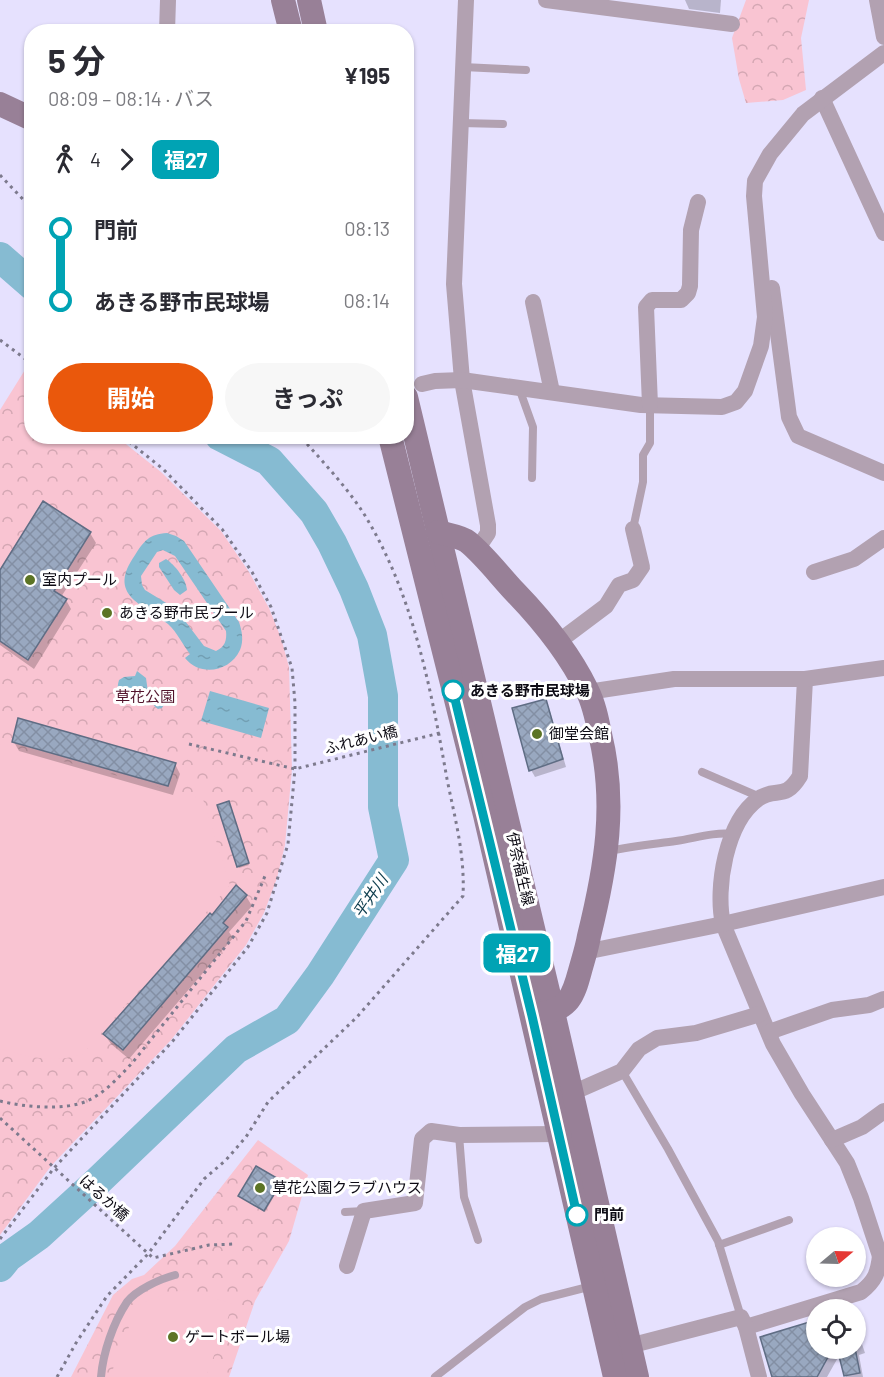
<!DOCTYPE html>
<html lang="ja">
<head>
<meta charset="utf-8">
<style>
  :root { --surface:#fff; --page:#f7f7f7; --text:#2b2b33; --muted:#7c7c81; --accent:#ea580c }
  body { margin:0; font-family:Barlow,"Noto Sans JP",sans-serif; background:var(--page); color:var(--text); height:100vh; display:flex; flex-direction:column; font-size:22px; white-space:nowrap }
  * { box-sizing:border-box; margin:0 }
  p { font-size:20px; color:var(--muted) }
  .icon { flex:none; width:33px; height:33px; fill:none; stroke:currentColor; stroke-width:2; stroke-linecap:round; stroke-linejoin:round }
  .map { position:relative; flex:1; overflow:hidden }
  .panel { position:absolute; left:24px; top:24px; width:390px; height:420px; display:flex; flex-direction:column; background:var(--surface); border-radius:24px; box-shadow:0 2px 4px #0004 }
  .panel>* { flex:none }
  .badge { padding:0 12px; border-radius:9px; font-size:21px; line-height:39px }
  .needle { width:39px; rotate:71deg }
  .controls { position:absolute; left:806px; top:1227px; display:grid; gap:12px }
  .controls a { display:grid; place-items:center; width:60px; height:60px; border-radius:50%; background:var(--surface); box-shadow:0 2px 4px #0004; font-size:30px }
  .map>.badge { position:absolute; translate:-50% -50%; box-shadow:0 0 0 3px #fff }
  .legs { display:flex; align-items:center; gap:9px; height:66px; padding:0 24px; font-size:20px }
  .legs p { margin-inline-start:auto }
  .summary { display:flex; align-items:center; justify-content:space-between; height:102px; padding:0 24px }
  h1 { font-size:33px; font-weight:700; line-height:45px }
  .button { display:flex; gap:12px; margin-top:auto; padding:12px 24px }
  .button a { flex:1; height:69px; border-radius:36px; background:var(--accent); color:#fff; font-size:24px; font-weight:700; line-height:69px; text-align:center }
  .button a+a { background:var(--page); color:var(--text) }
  ul { padding:0 24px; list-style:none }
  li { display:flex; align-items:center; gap:21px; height:72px; font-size:22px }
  li i { display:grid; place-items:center; width:9px; height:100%; margin:0 8px; background:currentColor }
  li i::after { content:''; width:15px; height:15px; margin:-8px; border:4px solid; border-radius:50%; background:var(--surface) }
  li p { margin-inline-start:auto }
  li:first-child i { background:linear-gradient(#0000 50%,currentColor 0) }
  li:last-child i { background:linear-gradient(currentColor 50%,#0000 0) }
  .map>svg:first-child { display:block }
  .forest { fill:url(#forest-crowns) }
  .pitch { fill:#f9c4d2 }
  .water { fill:url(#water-ripples); fill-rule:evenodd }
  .shadow { fill:#0003 }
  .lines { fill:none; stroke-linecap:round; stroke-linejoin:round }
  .river { stroke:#86bbd2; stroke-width:30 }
  .building { fill:url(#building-cross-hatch); stroke:#5f6d84; stroke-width:1.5 }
  .path { stroke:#7d7a8d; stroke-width:3; stroke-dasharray:3 4.5; stroke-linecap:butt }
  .lane { stroke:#b2a1b1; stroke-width:8 }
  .street { stroke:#b2a1b1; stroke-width:16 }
  .secondary { stroke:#988097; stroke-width:24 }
  .line-1-casing { stroke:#fff; stroke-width:14 }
  .line-1 { stroke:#00a3b4; stroke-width:9 }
  .poi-dot { fill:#5c7425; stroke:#fff; stroke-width:2 }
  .stop-1-dot { fill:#fff; stroke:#00a3b4; stroke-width:3 }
  .labels { text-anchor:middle; stroke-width:6; stroke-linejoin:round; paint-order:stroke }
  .poi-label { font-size:15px; fill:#0d0b14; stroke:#fff; text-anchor:start }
  .stop-label { font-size:15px; font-weight:bold; fill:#0d0b14; stroke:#fff; text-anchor:start }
  .park-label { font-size:15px; fill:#52142c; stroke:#fff }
  .street-label { font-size:15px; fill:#0d0b14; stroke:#fff }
  .water-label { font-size:16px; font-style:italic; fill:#114050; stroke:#fff }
</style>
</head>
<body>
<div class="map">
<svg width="884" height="1377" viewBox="0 0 884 1377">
  <defs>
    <pattern id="forest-crowns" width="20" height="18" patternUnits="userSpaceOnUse" patternTransform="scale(1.5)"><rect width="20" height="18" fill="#f9c4d2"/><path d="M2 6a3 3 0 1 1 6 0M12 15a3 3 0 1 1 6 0" fill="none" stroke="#d4a7b3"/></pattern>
    <pattern id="water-ripples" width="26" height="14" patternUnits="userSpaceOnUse" patternTransform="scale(1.5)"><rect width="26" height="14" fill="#86bbd2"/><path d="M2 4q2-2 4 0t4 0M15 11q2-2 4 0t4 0" fill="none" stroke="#729fb3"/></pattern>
    <pattern id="building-cross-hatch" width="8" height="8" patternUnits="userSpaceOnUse" patternTransform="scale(1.5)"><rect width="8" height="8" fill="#99a8c0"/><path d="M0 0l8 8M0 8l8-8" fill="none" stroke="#838fa4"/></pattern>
  </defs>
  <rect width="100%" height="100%" fill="#e6e1fe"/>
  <g class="forest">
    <path d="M746,0H809L801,38L806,90L783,100L746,103L739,79L732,38Z"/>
    <path d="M28,365L32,367V436L117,437L161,472L221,531L249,572L269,608L281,638L289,667L292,769L285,845L277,878L264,913L246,945L171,1040L51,1166L0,1235V410Z"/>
    <path d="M258,1140L308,1175L289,1241L255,1301L229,1377H71L113,1295L132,1279L144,1275L175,1246Z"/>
  </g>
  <g class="pitch">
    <path d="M0,744L203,799L230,885L83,1054C54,1064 28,1057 0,1049Z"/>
    <path d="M189,1290L233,1304L206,1377H112L113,1369L137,1306C152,1297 171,1291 189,1290Z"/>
  </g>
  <g class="water">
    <path d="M167,533L176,536L184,541L239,622C242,631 244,641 240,650C230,672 200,677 185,658L190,654C183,645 177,632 168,624C141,603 107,595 135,555C144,541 149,534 167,533ZM163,550L175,556L226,631C227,640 225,647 216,651L204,646L176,609L145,590L142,585L141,576L157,552Z"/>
    <path d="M166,559C175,565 186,579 187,590L180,595L174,590L159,567V563Z"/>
    <path d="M137,671L146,678L148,692L153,695L159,694L165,697L166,701L162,708L158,709C155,707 154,705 151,702C144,696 136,699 128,701C118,696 116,690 119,680L124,677L135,676Z"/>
    <path d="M210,691L269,708L261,738L201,721Z"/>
  </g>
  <g class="shadow">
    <path d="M685,0H721L720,13L689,9Z"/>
    <path d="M90,533L96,543L61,597L66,600L71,609L34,669L0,645V572Z"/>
    <path d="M545,701L549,708L566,767L535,777L531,770Z"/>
    <path d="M14,742L175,764L180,774L173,795L19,751Z"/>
    <path d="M229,805L249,865L239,868L219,806Z"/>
    <path d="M236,887L246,896L252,906L229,932L233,938L129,1059L111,1044L105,1035L213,917Z"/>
    <path d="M280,1182L281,1184L265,1212L241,1197Z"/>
    <path d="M816,1322V1348H855V1323L865,1353L859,1355L863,1377H846L840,1354L827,1377H774Z"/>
  </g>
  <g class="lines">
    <g class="river">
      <path d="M0,257L32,285"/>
      <path d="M0,1267L8,1257L39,1235L97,1182L236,1049L287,1020L320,975L394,860L383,807V696L372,635L354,589L332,543L314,512L269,461L220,436"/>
    </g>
  </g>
  <g class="building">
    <path d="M43,501L91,532L54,591L67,599L28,660L0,641V570Z"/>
    <path d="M546,699L563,759L529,771L512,708Z"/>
    <path d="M18,718L176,763L168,786L12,742Z"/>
    <path d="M229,801L249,863L237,867L217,805Z"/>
    <path d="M236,885L247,895L223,923L228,927L123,1050L103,1034L210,913L212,915Z"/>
    <path d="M256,1166L282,1181L264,1211L238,1196Z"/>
    <path d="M816,1320V1348H833L817,1377H772L760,1337Z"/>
    <path d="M837,1348H855L860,1373L844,1376Z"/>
  </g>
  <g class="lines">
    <g class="path">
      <path d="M0,175L32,209"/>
      <path d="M0,340L32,364"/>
      <path d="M189,744L295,769L440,733"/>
      <path d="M0,1101C24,1107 64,1111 87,1101C105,1093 120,1076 133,1062L246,921L265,876"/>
      <path d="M0,1118L153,1258L209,1245L235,1244"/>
      <path d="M0,1239L54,1168L172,1042L248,947L267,913L288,844L295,769V703L292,668L271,607L252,572L222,529L163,469L122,436"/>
      <path d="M57,1377L76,1343L107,1296L148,1254L204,1179L226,1160L246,1137L268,1102L357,1017L463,896C465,854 455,819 447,779C431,689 413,593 364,514C346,486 322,461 300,436"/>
    </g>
    <g class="lane">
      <path d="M463,67L526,70"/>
      <path d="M461,123L503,124"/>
      <path d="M519,388L533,427L532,478"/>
      <path d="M633,529L643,482V455L650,443V405"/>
      <path d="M702,772L760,797"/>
      <path d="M609,851C632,846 654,844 676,841C696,838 713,832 733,834"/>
      <path d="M622,1071L668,1149L718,1241L741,1317"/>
      <path d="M459,1135L464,1197L478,1240"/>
      <path d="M345,1212L364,1211"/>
      <path d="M719,1245L789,1220"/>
      <path d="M101,1377C103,1353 113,1323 127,1302C136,1290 160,1279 175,1275"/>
      <path d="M435,1377L525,1307L541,1299L592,1286"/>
    </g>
    <g class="street">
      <path d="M466,0L454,284L462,380L488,525V533L476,551"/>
      <path d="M546,0L732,24"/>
      <path d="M877,0L884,37"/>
      <path d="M167,32L168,0"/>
      <path d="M822,98L884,233"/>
      <path d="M772,288L789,417L798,436L884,473"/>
      <path d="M533,302L552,392"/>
      <path d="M422,384L435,381L462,380L641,405L722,407L736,402L745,391L761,346L765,317L754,196L755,181L770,154L803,114L884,53"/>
      <path d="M650,405L646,307L652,300H681L688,293L690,286L691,230L698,202"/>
      <path d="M814,572L854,559L884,538"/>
      <path d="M558,642L606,606L619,585L633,580L642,567L633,529"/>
      <path d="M805,679L800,776C784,802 777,786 758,799C726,822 715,888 723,924L773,1044L802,1094L847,1163L861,1198L880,1256L884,1255"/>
      <path d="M588,692L674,679H805L884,668"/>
      <path d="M585,952L723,924L884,887"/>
      <path d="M769,1032L832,1010L869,1005L884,999"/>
      <path d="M572,1093L622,1071L639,1049L657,1038L696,1033L760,1014"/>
      <path d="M832,1140L862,1127L884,1111"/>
      <path d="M347,1266L364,1211L415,1203L422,1139L431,1131L459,1135L558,1134"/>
      <path d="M746,1327L861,1292C875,1281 878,1273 880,1256"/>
      <path d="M629,1346L741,1317L746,1327L759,1377"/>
    </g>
    <g class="secondary">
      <path d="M283,0L291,32"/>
      <path d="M309,0L316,32"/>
      <path d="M0,104L32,119"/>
      <path d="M406,397L553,1012L637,1377"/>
      <path d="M390,436L485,815L615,1377"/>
      <path d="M438,532C447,535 460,536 468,542C484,555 500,576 515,592C543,621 569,653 587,690C594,704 597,719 600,734C617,804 606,867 589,936C587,948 583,960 580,971C573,997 569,1008 541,1014"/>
    </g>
  </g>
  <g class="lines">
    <defs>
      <path id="line-1" d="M453,691L532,1016L577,1215"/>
    </defs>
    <use href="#line-1" class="line-1-casing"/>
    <use href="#line-1" class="line-1"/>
  </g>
  <g class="poi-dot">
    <circle cx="30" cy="580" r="6"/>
    <circle cx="107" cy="613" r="6"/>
    <circle cx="537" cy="734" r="6"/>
    <circle cx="260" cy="1188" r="6"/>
    <circle cx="173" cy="1337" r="6"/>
  </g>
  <g class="stop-1-dot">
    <circle cx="453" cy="691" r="10"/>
    <circle cx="577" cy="1215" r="10"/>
  </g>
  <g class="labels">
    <g class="poi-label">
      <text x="42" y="585">室内プール</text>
      <text x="119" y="618">あきる野市民プール</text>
      <text x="549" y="739">御堂会館</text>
      <text x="272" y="1193">草花公園クラブハウス</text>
      <text x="185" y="1342">ゲートボール場</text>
    </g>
    <g class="stop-label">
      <text x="470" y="696">あきる野市民球場</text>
      <text x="594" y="1220">門前</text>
    </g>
    <g class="park-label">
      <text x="145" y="702">草花公園</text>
    </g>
    <g class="street-label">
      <text transform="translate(361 740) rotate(-14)" y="5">ふれあい橋</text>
      <text transform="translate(520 869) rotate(77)" y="5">伊奈福生線</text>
      <text transform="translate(104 1198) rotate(42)" y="5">はるか橋</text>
    </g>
    <g class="water-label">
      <text transform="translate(370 896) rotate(-56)" y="6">平井川</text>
    </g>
  </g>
</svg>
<div class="controls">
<a><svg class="needle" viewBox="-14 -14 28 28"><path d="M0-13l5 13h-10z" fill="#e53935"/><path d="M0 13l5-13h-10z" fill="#7c7c81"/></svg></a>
<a><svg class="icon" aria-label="locate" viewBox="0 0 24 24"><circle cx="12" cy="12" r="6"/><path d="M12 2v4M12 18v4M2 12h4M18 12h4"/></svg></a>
</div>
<b class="badge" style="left:517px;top:953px;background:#00a3b4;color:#fff">福27</b>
<section class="panel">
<div class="summary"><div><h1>5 分</h1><p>08:09 – 08:14 · バス</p></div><b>¥195</b></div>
<div class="legs"><svg class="icon" aria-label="walk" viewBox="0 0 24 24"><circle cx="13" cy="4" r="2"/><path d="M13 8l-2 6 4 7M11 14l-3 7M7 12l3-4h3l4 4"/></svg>4<svg class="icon" aria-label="forward" viewBox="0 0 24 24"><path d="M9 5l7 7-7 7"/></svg><b class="badge" style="background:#00a3b4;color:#fff">福27</b></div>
<ul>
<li><i style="color:#00a3b4"></i><b>門前</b><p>08:13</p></li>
<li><i style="color:#00a3b4"></i><b>あきる野市民球場</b><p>08:14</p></li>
</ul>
<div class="button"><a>開始</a><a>きっぷ</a></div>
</section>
</div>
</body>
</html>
